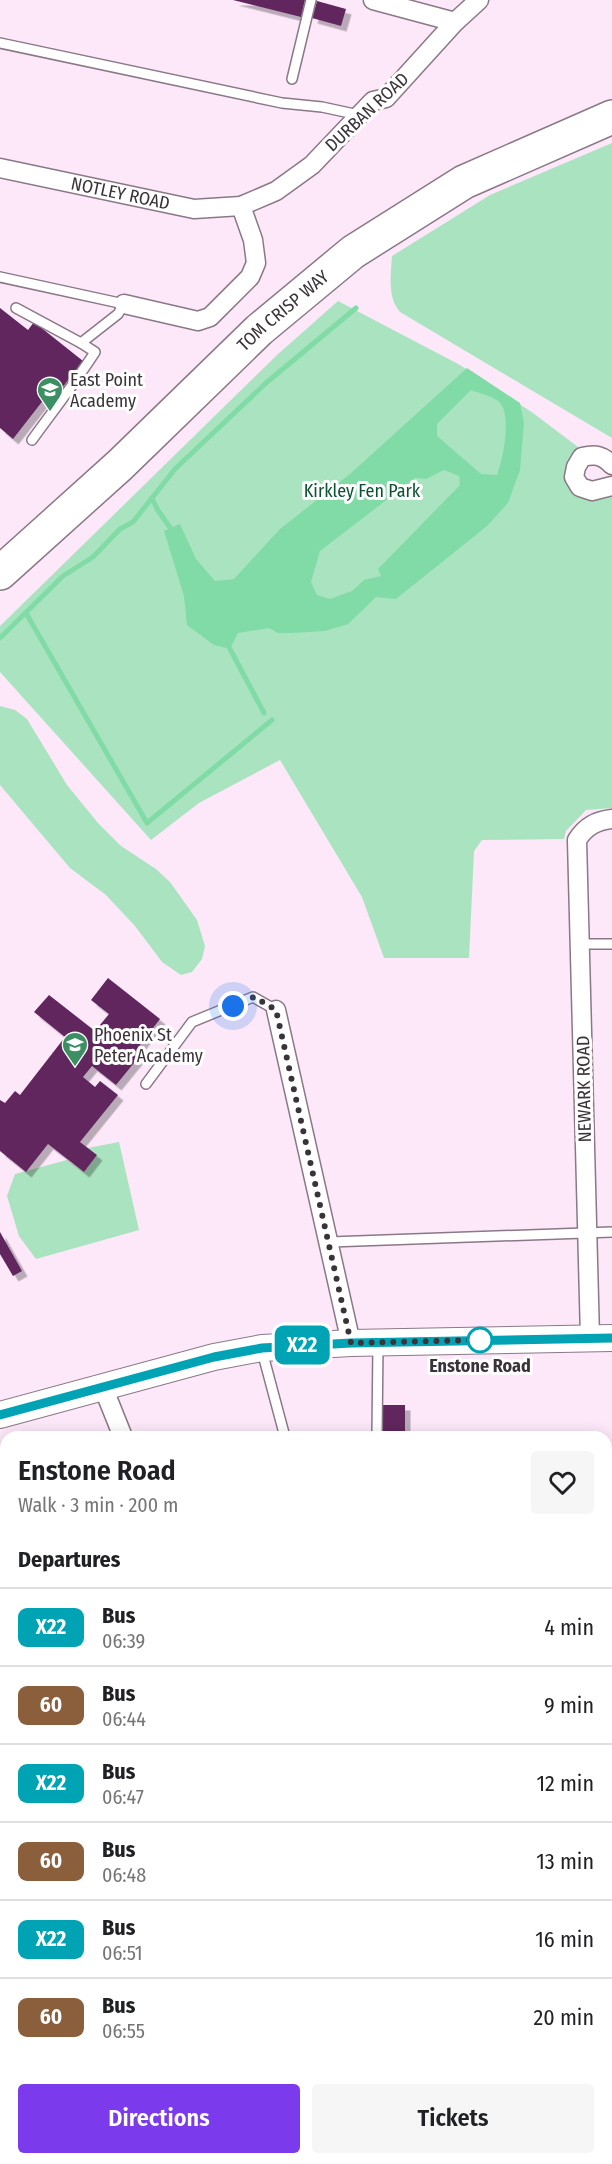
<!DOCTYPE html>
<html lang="en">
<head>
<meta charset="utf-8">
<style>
  :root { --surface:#fff; --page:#f6f6f6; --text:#202124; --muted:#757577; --line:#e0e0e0; --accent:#7c3aed }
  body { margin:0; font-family:"Fira Sans Condensed",sans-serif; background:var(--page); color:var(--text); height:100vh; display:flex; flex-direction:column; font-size:22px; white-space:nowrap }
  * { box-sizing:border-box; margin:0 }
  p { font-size:20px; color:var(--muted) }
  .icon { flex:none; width:33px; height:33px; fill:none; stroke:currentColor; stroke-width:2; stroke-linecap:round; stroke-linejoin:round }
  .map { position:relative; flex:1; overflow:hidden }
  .details { position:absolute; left:0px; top:1431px; width:612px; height:734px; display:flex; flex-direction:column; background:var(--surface); border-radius:18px 18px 0 0; box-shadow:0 3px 15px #0003 }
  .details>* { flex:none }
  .badge { padding:0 12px; border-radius:9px; font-size:21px; line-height:39px }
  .you { position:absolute; width:30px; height:30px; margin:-15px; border:4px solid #fff; border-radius:50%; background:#1a73e8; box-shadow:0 0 0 9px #1a73e833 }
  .map>.badge { position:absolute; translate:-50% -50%; box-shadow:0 0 0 3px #fff }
  h2 { padding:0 18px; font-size:22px; line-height:54px }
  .round { display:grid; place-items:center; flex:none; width:63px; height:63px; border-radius:6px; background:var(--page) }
  .headline { display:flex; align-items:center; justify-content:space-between; height:102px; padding:0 18px }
  h1 { font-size:28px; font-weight:600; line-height:45px }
  .action { display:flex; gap:12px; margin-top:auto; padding:12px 18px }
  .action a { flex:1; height:69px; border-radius:6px; background:var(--accent); color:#fff; font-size:24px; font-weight:600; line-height:69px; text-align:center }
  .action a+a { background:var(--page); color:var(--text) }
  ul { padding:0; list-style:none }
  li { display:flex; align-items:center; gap:18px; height:78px; padding:0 18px; border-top:2px solid var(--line) }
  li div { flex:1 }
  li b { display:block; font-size:22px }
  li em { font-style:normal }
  li .badge { min-width:66px; font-weight:700; text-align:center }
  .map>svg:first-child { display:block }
  .green { fill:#aae3bf }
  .water { fill:#81dba7; fill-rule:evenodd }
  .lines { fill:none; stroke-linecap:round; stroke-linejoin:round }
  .stream { stroke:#81dba7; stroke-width:5 }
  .building { fill:#60255d; filter:url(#shadow) }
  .lane-casing { stroke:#8a7887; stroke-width:12 }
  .street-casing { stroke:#8a7887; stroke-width:21 }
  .secondary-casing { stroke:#8a7887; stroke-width:28 }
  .highway-casing { stroke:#8a7887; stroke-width:36 }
  .lane { stroke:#fff; stroke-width:9 }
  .street { stroke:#fff; stroke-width:18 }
  .secondary { stroke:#fff; stroke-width:26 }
  .highway { stroke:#fff; stroke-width:33 }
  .line-casing { stroke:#fff; stroke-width:14 }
  .line { stroke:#00a3b4; stroke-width:9 }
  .walk { stroke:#3a3339; stroke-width:6; stroke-dasharray:0 10.8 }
  .stop-dot { fill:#fff; stroke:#00a3b4; stroke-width:3 }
  .labels { text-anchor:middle; stroke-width:6; stroke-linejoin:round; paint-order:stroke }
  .street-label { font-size:18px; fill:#3a3339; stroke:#fff }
  .poi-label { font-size:18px; fill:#3a3339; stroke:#fff; text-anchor:start }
  .park-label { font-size:18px; fill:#0a5231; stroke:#fff }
  .stop-label { font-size:18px; font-weight:bold; fill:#3a3339; stroke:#fff }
</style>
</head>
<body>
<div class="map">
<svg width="612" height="2164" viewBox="0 0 612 2164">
  <defs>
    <filter id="shadow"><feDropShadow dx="5.5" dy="5.5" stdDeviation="0" flood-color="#0004"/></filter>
  </defs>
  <rect width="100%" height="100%" fill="#fce8f9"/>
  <g class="green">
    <path d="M612,143V438L400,312C387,298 391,274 392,256L490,195Z"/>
    <path d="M338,301L460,365L533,413L582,450L569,461L566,478L612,494V808L586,810L566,831L564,839L482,840L474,851L469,958H384L362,897L280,760L199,803L151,840L0,672V626L277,355Z"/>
    <path d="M0,706L15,710L27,719L67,785L98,823L121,846L156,869L170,882L197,920L205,946L202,959L192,972L181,975L162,962L135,926L106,895L70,868L0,785Z"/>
    <path d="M119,1142L139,1230L36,1259L19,1236L7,1196L15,1174L67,1160L84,1172L97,1155L88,1148Z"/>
    <path d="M6,2054V2158H315L318,2164H0V2058Z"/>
  </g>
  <path class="water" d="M467,368L520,403L524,423L520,470L508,503L487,526L396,599L376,597L348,624L325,631L292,633H278L269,628L238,633L230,649L214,645L187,625L184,596L164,531L180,524L196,559L215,581L234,579L280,529L350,474ZM471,390C479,393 491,396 498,401C513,412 503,460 497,475L481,474L437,436V424ZM444,470L459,476L460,485L378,569L381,576L364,580L352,591L330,599L317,595L311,582L320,551L415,478L426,479Z"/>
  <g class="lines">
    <g class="stream">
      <path d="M152,498L157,509L171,529"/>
      <path d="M26,613L147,823L272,720"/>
      <path d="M0,638L63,576L93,557L120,529L133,522L175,469L266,383L356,308"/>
      <path d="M230,649L264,713"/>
    </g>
  </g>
  <g class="building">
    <path d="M233,0H305L301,17Z"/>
    <path d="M317,1L346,9L341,26L312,18Z"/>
    <path d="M0,308L28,330L34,322L83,361L58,393L52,389L13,439L0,428Z"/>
    <path d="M108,978L160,1019L133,1054L138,1058L116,1085L92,1066L83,1077L95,1087L100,1081L118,1095L80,1142L97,1155L84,1172L48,1144L26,1172L0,1151V1100L5,1103L15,1091L20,1095L65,1037L34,1012L49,995L95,1031L109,1014L91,1000Z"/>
    <path d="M0,1232L22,1271L13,1276L0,1254Z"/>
    <rect x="383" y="1405" width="22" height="32"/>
    <path d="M612,1789V1817L606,1818V1790Z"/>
    <path d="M612,1847V1880L606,1881V1848Z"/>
  </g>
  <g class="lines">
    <defs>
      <g id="lane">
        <path d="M0,43L282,103L322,107L359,115"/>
        <path d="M292,79L311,0"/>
        <path d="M0,277L124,304L118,314L81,343L95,352C75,383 53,411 32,440"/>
        <path d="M16,308L81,343"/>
        <path d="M580,944H612"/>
        <path d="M146,1084L192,1022L253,997L276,1010"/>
        <path d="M330,1242L612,1232"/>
        <path d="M262,1351L285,1437"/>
        <path d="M377,1435L378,1344"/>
      </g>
      <g id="street">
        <path d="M373,0L455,22"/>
        <path id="s1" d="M0,168L194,209L241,206L276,191L312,165L373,101L386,98L455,22L479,0"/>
        <path d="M124,304L198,321L210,317L250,277L256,263L253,240L241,206"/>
        <path d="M612,465C602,455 596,454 582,457L576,467L574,477L580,487L592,491L612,486"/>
        <path d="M276,1010L351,1343"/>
        <path d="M590,1338L577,840C586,826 596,821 612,819"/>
        <path d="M103,1387L123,1437"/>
        <path d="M606,1778L612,1777"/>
        <path d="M0,1788L6,1800"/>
        <path d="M0,1920L6,1917"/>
      </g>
      <path id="secondary" d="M0,1415L214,1357L262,1348L351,1343L612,1338"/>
      <g id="highway">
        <path id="s2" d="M0,573L120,465L259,330L353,252L464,182L612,117"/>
      </g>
    </defs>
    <use href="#lane" class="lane-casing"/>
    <use href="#street" class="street-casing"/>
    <use href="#secondary" class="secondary-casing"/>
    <use href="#highway" class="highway-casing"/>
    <use href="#lane" class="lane"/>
    <use href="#street" class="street"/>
    <use href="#secondary" class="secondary"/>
    <use href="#highway" class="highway"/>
  </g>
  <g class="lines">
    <defs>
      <path id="line" d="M0,1415L214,1357L262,1348L351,1343L612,1338"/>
    </defs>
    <use href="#line" class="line-casing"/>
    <use href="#line" class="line"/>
    <path class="walk" d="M233,1006L254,997L276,1010L351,1343L480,1340"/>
  </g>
  <defs>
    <symbol id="school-pin" viewBox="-11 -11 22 30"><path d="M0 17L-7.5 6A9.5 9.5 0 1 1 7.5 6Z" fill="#3b8f62" stroke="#fff"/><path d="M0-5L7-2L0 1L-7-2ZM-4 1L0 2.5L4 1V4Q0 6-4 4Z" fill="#fff"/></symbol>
  </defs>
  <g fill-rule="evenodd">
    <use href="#school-pin" x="35" y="375" width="30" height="40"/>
    <use href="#school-pin" x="60" y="1030" width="30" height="40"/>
  </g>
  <circle class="stop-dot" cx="480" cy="1340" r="12"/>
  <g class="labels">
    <g class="street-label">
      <text transform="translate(367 112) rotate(-43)" y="6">DURBAN ROAD</text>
      <text dy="6" stroke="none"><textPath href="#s1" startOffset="123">NOTLEY ROAD</textPath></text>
      <text dy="6" stroke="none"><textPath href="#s2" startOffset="386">TOM CRISP WAY</textPath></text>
      <text transform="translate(584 1089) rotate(-91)" y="6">NEWARK ROAD</text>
    </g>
    <g class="poi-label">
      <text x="70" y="386">East Point<tspan x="70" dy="21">Academy</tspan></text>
      <text x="94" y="1041">Phoenix St<tspan x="94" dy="21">Peter Academy</tspan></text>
    </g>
    <g class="park-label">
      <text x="362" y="497">Kirkley Fen Park</text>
    </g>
    <g class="stop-label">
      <text x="480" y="1372">Enstone Road</text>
    </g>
  </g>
</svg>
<div class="you" style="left:233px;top:1006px"></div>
<b class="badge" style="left:302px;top:1345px;background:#00a3b4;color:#fff">X22</b>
<section class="details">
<div class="headline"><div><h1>Enstone Road</h1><p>Walk · 3 min · 200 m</p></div><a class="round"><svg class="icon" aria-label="heart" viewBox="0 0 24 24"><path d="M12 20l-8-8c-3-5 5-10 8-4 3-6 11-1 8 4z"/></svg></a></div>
<h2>Departures</h2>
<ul>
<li><span class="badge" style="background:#00a3b4;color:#fff">X22</span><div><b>Bus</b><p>06:39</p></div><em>4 min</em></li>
<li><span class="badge" style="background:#8b5e3c;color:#fff">60</span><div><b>Bus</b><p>06:44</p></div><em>9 min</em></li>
<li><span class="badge" style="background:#00a3b4;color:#fff">X22</span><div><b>Bus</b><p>06:47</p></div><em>12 min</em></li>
<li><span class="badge" style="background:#8b5e3c;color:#fff">60</span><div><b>Bus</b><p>06:48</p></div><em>13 min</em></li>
<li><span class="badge" style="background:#00a3b4;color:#fff">X22</span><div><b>Bus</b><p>06:51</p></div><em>16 min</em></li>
<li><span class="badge" style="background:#8b5e3c;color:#fff">60</span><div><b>Bus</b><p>06:55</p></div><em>20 min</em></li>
</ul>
<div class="action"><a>Directions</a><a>Tickets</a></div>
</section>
</div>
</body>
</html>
